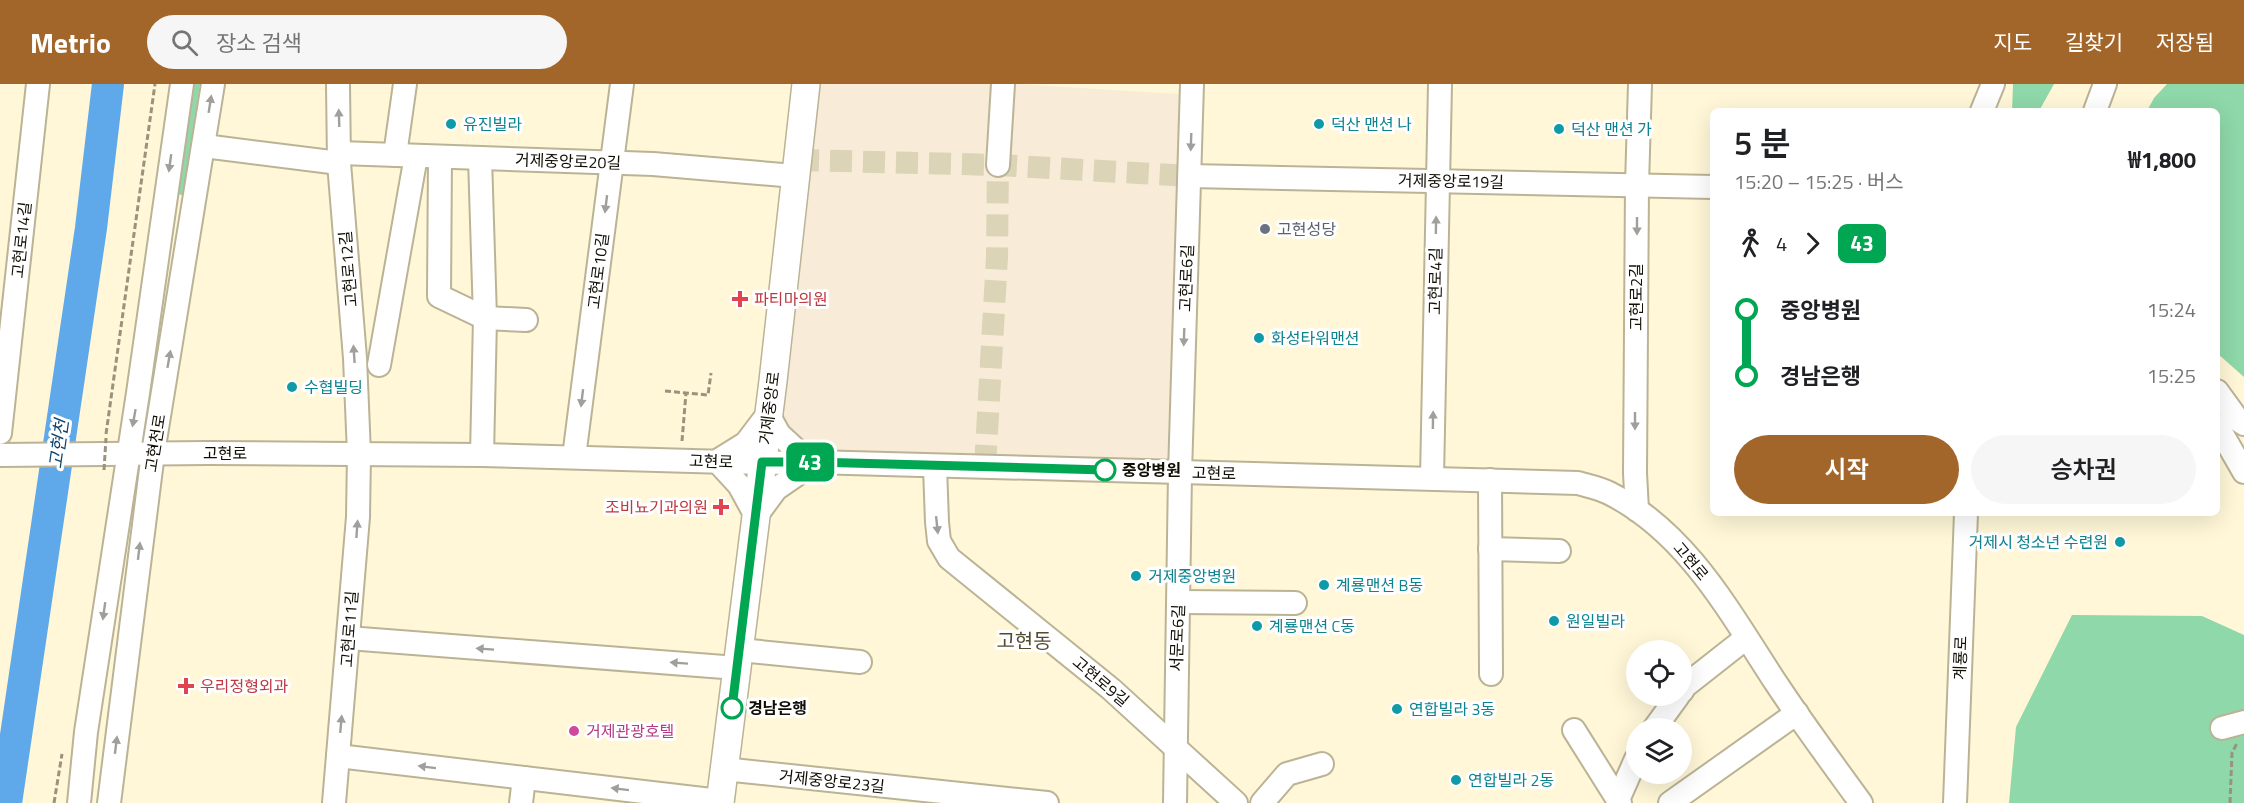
<!DOCTYPE html>
<html lang="ko">
<head>
<meta charset="utf-8">
<style>
  :root { --surface:#fff; --page:#f6f6f6; --text:#202124; --muted:#757577; --accent:#a3662a }
  body { margin:0; font-family:"Titillium Web","Noto Sans KR",sans-serif; background:var(--page); color:var(--text); height:100vh; display:flex; flex-direction:column; font-size:22px; white-space:nowrap }
  * { box-sizing:border-box; margin:0 }
  p { font-size:20px; color:var(--muted) }
  .icon { flex:none; width:33px; height:33px; fill:none; stroke:currentColor; stroke-width:2; stroke-linecap:round; stroke-linejoin:round }
  .map { position:relative; flex:1; overflow:hidden }
  .drawer { position:absolute; left:1710px; top:24px; width:510px; height:408px; display:flex; flex-direction:column; background:var(--surface); border-radius:9px; box-shadow:0 6px 24px #0002 }
  .drawer>* { flex:none }
  .badge { padding:0 12px; border-radius:9px; font-size:21px; line-height:39px }
  .tools { position:absolute; left:1626px; top:556px; display:grid; gap:12px }
  .tools a { display:grid; place-items:center; width:66px; height:66px; border-radius:50%; background:var(--surface); box-shadow:0 6px 24px #0002; font-size:30px }
  .map>.badge { position:absolute; translate:-50% -50%; box-shadow:0 0 0 3px #fff }
  .legs { display:flex; align-items:center; gap:9px; height:66px; padding:0 24px; font-size:20px }
  .legs p { margin-inline-start:auto }
  .headline { display:flex; align-items:center; justify-content:space-between; height:102px; padding:0 24px }
  h1 { font-size:33px; font-weight:600; line-height:45px }
  .action { display:flex; gap:12px; margin-top:auto; padding:12px 24px }
  .action a { flex:1; height:69px; border-radius:36px; background:var(--accent); color:#fff; font-size:24px; font-weight:600; line-height:69px; text-align:center }
  .action a+a { background:var(--page); color:var(--text) }
  ul { padding:0 24px; list-style:none }
  li { display:flex; align-items:center; gap:21px; height:66px; font-size:22px }
  li i { display:grid; place-items:center; width:9px; height:100%; margin:0 8px; background:currentColor }
  li i::after { content:''; width:15px; height:15px; margin:-8px; border:4px solid; border-radius:50%; background:var(--surface) }
  li p { margin-inline-start:auto }
  li:first-child i { background:linear-gradient(#0000 50%,currentColor 0) }
  li:last-child i { background:linear-gradient(currentColor 50%,#0000 0) }
  header { display:flex; align-items:center; gap:36px; box-sizing:border-box; height:84px; padding:0 30px; background:var(--accent); color:#fff }
  header strong { font-size:28px }
  nav { display:flex; gap:33px; margin-inline-start:auto; font-size:21px }
  .search { width:420px; height:54px; background:var(--page); display:flex; align-items:center; gap:15px; box-sizing:border-box; padding:0 21px; border-radius:33px; color:var(--muted); font-size:22px }
  .map>svg:first-child { display:block }
  .commercial { fill:#f8ebd7 }
  .green { fill:#8ed8a9 }
  .lines { fill:none; stroke-linecap:round; stroke-linejoin:round }
  .river { stroke:#5fa8e9; stroke-width:32 }
  .minor-tunnel { stroke:#dbd4b7; stroke-width:22; stroke-dasharray:22 11; stroke-linecap:butt }
  .minor-casing { stroke:#bbb395; stroke-width:26 }
  .major-casing { stroke:#bbb395; stroke-width:30 }
  .path { stroke:#99937d; stroke-width:3; stroke-dasharray:6 3; stroke-linecap:butt }
  .minor { stroke:#fff; stroke-width:22 }
  .major { stroke:#fff; stroke-width:27 }
  .path-bridge { stroke:#99937d; stroke-width:3; stroke-dasharray:6 3; stroke-linecap:butt }
  .oneway { fill:#a09f9b }
  .line-1-casing { stroke:#fff; stroke-width:14 }
  .line-1 { stroke:#00a651; stroke-width:9 }
  .culture-dot { fill:#0f9aa8; stroke:#fff; stroke-width:2 }
  .worship-dot { fill:#6b7280; stroke:#fff; stroke-width:2 }
  .health-dot { fill:#e0444e; stroke:#fff; stroke-width:2 }
  .stop-1-dot { fill:#fff; stroke:#00a651; stroke-width:3 }
  .hotel-dot { fill:#d1479c; stroke:#fff; stroke-width:2 }
  .labels { text-anchor:middle; stroke-width:6; stroke-linejoin:round; paint-order:stroke }
  .culture-label { font-size:16px; fill:#0d838f; stroke:#fff; text-anchor:start }
  .street-label { font-size:16px; fill:#110e04; stroke:#fff }
  .worship-label { font-size:16px; fill:#5b616d; stroke:#fff; text-anchor:start }
  .health-label { font-size:16px; fill:#be3a42; stroke:#fff; text-anchor:start }
  .stop-label { font-size:16px; font-weight:bold; fill:#110e04; stroke:#fff; text-anchor:start }
  .hotel-label { font-size:16px; fill:#b23c85; stroke:#fff; text-anchor:start }
  .water-label { font-size:18px; font-style:italic; fill:#0c436d; stroke:#fff }
  .quarter-label { font-size:20px; fill:#524b30; stroke:#fff }
</style>
</head>
<body>
<header>
<strong>Metrio</strong>
<div class="search"><svg class="icon" aria-label="search" viewBox="0 0 24 24"><circle cx="10" cy="10" r="6"/><path d="M15 15l6 6"/></svg>장소 검색</div>
<nav><a>지도</a><a>길찾기</a><a>저장됨</a></nav>
</header>
<div class="map">
<svg width="2244" height="719" viewBox="0 0 2244 719">
  <rect width="100%" height="100%" fill="#fff7d7"/>
  <path class="commercial" d="M806,0H1017L1192,11L1180,389L762,379Z"/>
  <g class="green">
    <path d="M192,0H200L183,111L175,110Z"/>
    <path d="M2013,0H2054L2039,27H2012Z"/>
    <path d="M2167,0H2244V293L2217,269V27H2147L2154,14Z"/>
    <path d="M2072,531L2202,532L2244,551V719H2009L2016,643Z"/>
  </g>
  <g class="lines">
    <path class="river" d="M6,719L91,144L108,0"/>
    <g class="minor-tunnel">
      <path d="M797,76L998,81L1190,92"/>
      <path d="M985,383L997,173L998,81"/>
    </g>
    <defs>
      <g id="minor">
        <path d="M1982,27L1993,0"/>
        <path d="M2095,27L2105,0"/>
        <path d="M204,62L339,79"/>
        <path d="M340,69L653,80L795,92"/>
        <path d="M395,71L405,0"/>
        <path d="M440,73L439,212L485,234L526,236"/>
        <path d="M480,74L485,234L482,371"/>
        <path d="M998,81L1003,0"/>
        <path d="M1190,92L1713,103"/>
        <path d="M379,281L416,72"/>
        <path d="M2217,307L2238,336L2244,340"/>
        <path d="M768,330L779,350L809,378"/>
        <path d="M2217,341L2244,388"/>
        <path d="M0,349L38,0"/>
        <path d="M0,371L208,369L482,371L762,379L813,378L1578,399C1588,402 1599,404 1609,409C1687,448 1730,529 1776,599C1803,640 1832,679 1861,719"/>
        <path d="M574,373L622,0"/>
        <path d="M935,383L937,438L939,457L949,474L1111,605L1236,719"/>
        <path d="M1432,394L1440,0"/>
        <path d="M1490,396L1491,590"/>
        <path d="M1637,426L1635,389L1637,101L1640,0"/>
        <path d="M756,432L739,401L717,377L746,359L768,330"/>
        <path d="M756,432L776,405L815,378"/>
        <path d="M1490,465L1559,467"/>
        <path d="M1179,518L1295,519"/>
        <path d="M348,554L737,584"/>
        <path d="M740,566L860,578"/>
        <path d="M1682,607L1685,602L1746,554"/>
        <path d="M2222,644L2244,638"/>
        <path d="M1654,645L1678,612"/>
        <path d="M1574,646L1618,716"/>
        <path d="M338,672L720,717"/>
        <path d="M724,685L1047,719"/>
        <path d="M79,719L86,648L138,309L182,0"/>
        <path d="M109,719L153,369L213,0"/>
        <path d="M334,719L358,433L359,370L355,274L339,79L338,0"/>
        <path d="M521,719L524,694"/>
        <path d="M1175,719L1180,389L1192,0"/>
        <path d="M1262,719L1287,690L1322,680"/>
        <path d="M1620,719L1618,716L1636,675"/>
        <path d="M1670,719L1797,629"/>
        <path d="M1955,719L1966,429"/>
      </g>
      <path id="major" d="M720,719L773,297L806,0"/>
    </defs>
    <use href="#minor" class="minor-casing"/>
    <use href="#major" class="major-casing"/>
    <g class="path">
      <path d="M665,307L708,311L711,289"/>
      <path d="M106,350L155,0"/>
      <path d="M682,357L686,309"/>
      <path d="M54,719L62,670"/>
      <path d="M2230,719L2232,669L2237,659"/>
    </g>
    <use href="#minor" class="minor"/>
    <use href="#major" class="major"/>
    <path class="path-bridge" d="M104,386L106,354"/>
  </g>
  <defs><path id="oneway-solid" d="M-6-.8H1V-3.2L6.5 0L1 3.2V.8H-6Z" transform="scale(1.5)"/></defs>
  <g class="oneway">
    <use href="#oneway-solid" transform="translate(210 20) rotate(-81)"/>
    <use href="#oneway-solid" transform="translate(339 34) rotate(-92)"/>
    <use href="#oneway-solid" transform="translate(1191 58) rotate(92)"/>
    <use href="#oneway-solid" transform="translate(170 79) rotate(98)"/>
    <use href="#oneway-solid" transform="translate(606 120) rotate(97)"/>
    <use href="#oneway-solid" transform="translate(1436 141) rotate(-89)"/>
    <use href="#oneway-solid" transform="translate(1637 142) rotate(90)"/>
    <use href="#oneway-solid" transform="translate(1184 253) rotate(92)"/>
    <use href="#oneway-solid" transform="translate(354 270) rotate(-94)"/>
    <use href="#oneway-solid" transform="translate(169 275) rotate(-80)"/>
    <use href="#oneway-solid" transform="translate(582 314) rotate(97)"/>
    <use href="#oneway-solid" transform="translate(134 334) rotate(100)"/>
    <use href="#oneway-solid" transform="translate(1433 336) rotate(-89)"/>
    <use href="#oneway-solid" transform="translate(1635 337) rotate(90)"/>
    <use href="#oneway-solid" transform="translate(937 441) rotate(84)"/>
    <use href="#oneway-solid" transform="translate(357 445) rotate(-86)"/>
    <use href="#oneway-solid" transform="translate(139 467) rotate(-83)"/>
    <use href="#oneway-solid" transform="translate(104 527) rotate(98)"/>
    <use href="#oneway-solid" transform="translate(485 565) rotate(-176)"/>
    <use href="#oneway-solid" transform="translate(679 579) rotate(-176)"/>
    <use href="#oneway-solid" transform="translate(341 640) rotate(-85)"/>
    <use href="#oneway-solid" transform="translate(116 661) rotate(-83)"/>
    <use href="#oneway-solid" transform="translate(427 683) rotate(-173)"/>
    <use href="#oneway-solid" transform="translate(620 705) rotate(-173)"/>
  </g>
  <g class="lines">
    <defs>
      <path id="line-1" d="M732,624L762,378H813L1105,386"/>
    </defs>
    <use href="#line-1" class="line-1-casing"/>
    <use href="#line-1" class="line-1"/>
  </g>
  <g class="culture-dot">
    <circle cx="451" cy="40" r="6"/>
    <circle cx="1319" cy="40" r="6"/>
    <circle cx="1559" cy="45" r="6"/>
    <circle cx="1259" cy="254" r="6"/>
    <circle cx="292" cy="303" r="6"/>
    <circle cx="2120" cy="458" r="6"/>
    <circle cx="1136" cy="492" r="6"/>
    <circle cx="1324" cy="501" r="6"/>
    <circle cx="1554" cy="537" r="6"/>
    <circle cx="1257" cy="542" r="6"/>
    <circle cx="1397" cy="625" r="6"/>
    <circle cx="1456" cy="696" r="6"/>
  </g>
  <circle class="worship-dot" cx="1265" cy="145" r="6"/>
  <g class="health-dot">
    <path d="M737 206h6v6h6v6h-6v6h-6v-6h-6v-6h6z"/>
    <path d="M718 414h6v6h6v6h-6v6h-6v-6h-6v-6h6z"/>
    <path d="M183 593h6v6h6v6h-6v6h-6v-6h-6v-6h6z"/>
  </g>
  <g class="stop-1-dot">
    <circle cx="1105" cy="386" r="10"/>
    <circle cx="732" cy="624" r="10"/>
  </g>
  <circle class="hotel-dot" cx="574" cy="647" r="6"/>
  <g class="labels">
    <g class="culture-label">
      <text x="463" y="46">유진빌라</text>
      <text x="1331" y="46">덕산 맨션 나</text>
      <text x="1571" y="51">덕산 맨션 가</text>
      <text x="1271" y="260">화성타워맨션</text>
      <text x="304" y="309">수협빌딩</text>
      <text x="2108" y="464" text-anchor="end">거제시 청소년 수련원</text>
      <text x="1148" y="498">거제중앙병원</text>
      <text x="1336" y="507">계룡맨션 B동</text>
      <text x="1566" y="543">원일빌라</text>
      <text x="1269" y="548">계룡맨션 C동</text>
      <text x="1409" y="631">연합빌라 3동</text>
      <text x="1468" y="702">연합빌라 2동</text>
    </g>
    <g class="street-label">
      <text transform="translate(568 77) rotate(2)" y="6">거제중앙로20길</text>
      <text transform="translate(1451 97) rotate(1)" y="6">거제중앙로19길</text>
      <text transform="translate(21 156) rotate(-84)" y="6">고현로14길</text>
      <text transform="translate(348 185) rotate(-95)" y="6">고현로12길</text>
      <text transform="translate(598 187) rotate(-83)" y="6">고현로10길</text>
      <text transform="translate(1186 194) rotate(-88)" y="6">고현로6길</text>
      <text transform="translate(1435 197) rotate(-89)" y="6">고현로4길</text>
      <text transform="translate(1636 213) rotate(-90)" y="6">고현로2길</text>
      <text transform="translate(769 324) rotate(-83)" y="6">거제중앙로</text>
      <text transform="translate(155 359) rotate(-81)" y="6">고현천로</text>
      <text x="225" y="375">고현로</text>
      <text transform="translate(711 377) rotate(2)" y="6">고현로</text>
      <text transform="translate(1214 389) rotate(1)" y="6">고현로</text>
      <text transform="translate(1691 477) rotate(50)" y="6">고현로</text>
      <text transform="translate(349 545) rotate(-86)" y="6">고현로11길</text>
      <text transform="translate(1177 554) rotate(-88)" y="6">서문로6길</text>
      <text transform="translate(1960 574) rotate(-88)" y="6">계룡로</text>
      <text transform="translate(1101 597) rotate(40)" y="6">고현로9길</text>
      <text transform="translate(832 697) rotate(6)" y="6">거제중앙로23길</text>
    </g>
    <g class="worship-label">
      <text x="1277" y="151">고현성당</text>
    </g>
    <g class="health-label">
      <text x="754" y="221">파티마의원</text>
      <text x="708" y="429" text-anchor="end">조비뇨기과의원</text>
      <text x="200" y="608">우리정형외과</text>
    </g>
    <g class="stop-label">
      <text x="1122" y="392">중앙병원</text>
      <text x="748" y="630">경남은행</text>
    </g>
    <g class="hotel-label">
      <text x="586" y="653">거제관광호텔</text>
    </g>
    <g class="water-label">
      <text transform="translate(59 360) rotate(-82)" y="6">고현천</text>
    </g>
    <g class="quarter-label">
      <text x="1024" y="564">고현동</text>
    </g>
  </g>
</svg>
<div class="tools">
<a><svg class="icon" aria-label="locate" viewBox="0 0 24 24"><circle cx="12" cy="12" r="6"/><path d="M12 2v4M12 18v4M2 12h4M18 12h4"/></svg></a>
<a><svg class="icon" aria-label="layers" viewBox="0 0 24 24"><path d="M12 4l9 5-9 5-9-5zM3 14l9 5 9-5"/></svg></a>
</div>
<b class="badge" style="left:810px;top:378px;background:#00a651;color:#fff">43</b>
<section class="drawer">
<div class="headline"><div><h1>5 분</h1><p>15:20 – 15:25 · 버스</p></div><b>₩1,800</b></div>
<div class="legs"><svg class="icon" aria-label="walk" viewBox="0 0 24 24"><circle cx="13" cy="4" r="2"/><path d="M13 8l-2 6 4 7M11 14l-3 7M7 12l3-4h3l4 4"/></svg>4<svg class="icon" aria-label="forward" viewBox="0 0 24 24"><path d="M9 5l7 7-7 7"/></svg><b class="badge" style="background:#00a651;color:#fff">43</b></div>
<ul>
<li><i style="color:#00a651"></i><b>중앙병원</b><p>15:24</p></li>
<li><i style="color:#00a651"></i><b>경남은행</b><p>15:25</p></li>
</ul>
<div class="action"><a>시작</a><a>승차권</a></div>
</section>
</div>
</body>
</html>
